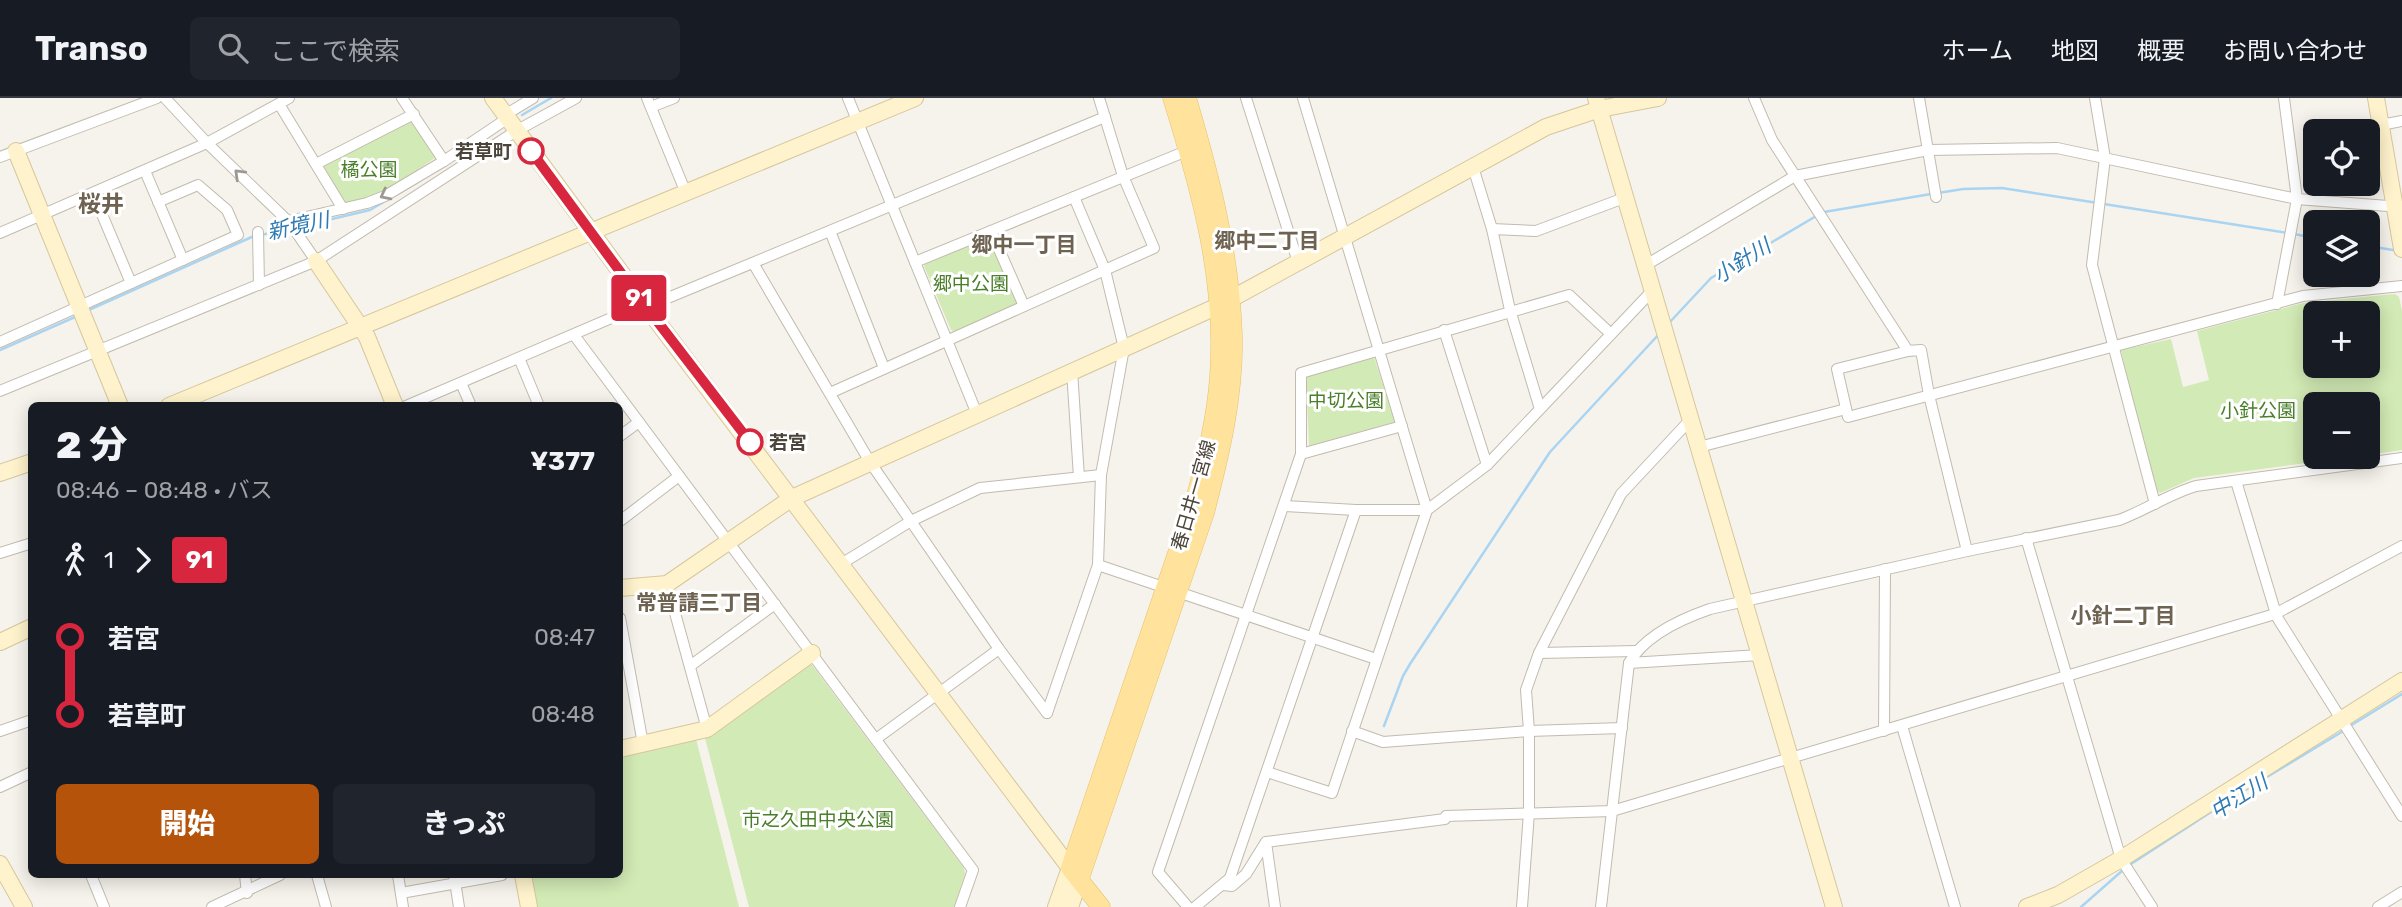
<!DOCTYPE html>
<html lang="ja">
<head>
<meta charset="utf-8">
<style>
  :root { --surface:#171b24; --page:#20242c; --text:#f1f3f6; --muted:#9ea1a6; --line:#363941; --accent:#b45309 }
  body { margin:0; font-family:Rubik,"Noto Sans JP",sans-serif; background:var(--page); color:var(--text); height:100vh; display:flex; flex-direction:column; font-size:26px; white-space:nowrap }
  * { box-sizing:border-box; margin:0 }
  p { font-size:23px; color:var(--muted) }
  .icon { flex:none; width:38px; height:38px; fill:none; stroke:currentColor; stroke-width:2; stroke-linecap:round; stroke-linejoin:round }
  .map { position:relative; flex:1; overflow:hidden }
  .details { position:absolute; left:28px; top:304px; width:595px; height:476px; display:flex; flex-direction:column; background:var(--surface); border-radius:10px; box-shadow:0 4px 18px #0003 }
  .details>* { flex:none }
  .badge { padding:0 14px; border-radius:5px; font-size:24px; line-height:46px }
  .fabs { position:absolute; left:2303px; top:21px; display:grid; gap:14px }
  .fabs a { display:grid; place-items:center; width:77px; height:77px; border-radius:10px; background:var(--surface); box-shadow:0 4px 18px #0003; font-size:35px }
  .map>.badge { position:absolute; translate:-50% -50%; box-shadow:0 0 0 4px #fff }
  .legs { display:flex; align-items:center; gap:10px; height:77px; padding:0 28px; font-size:23px }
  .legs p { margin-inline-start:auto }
  .head { display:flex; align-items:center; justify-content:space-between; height:119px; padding:0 28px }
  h1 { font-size:38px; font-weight:800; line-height:52px }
  .button { display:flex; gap:14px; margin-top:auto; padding:14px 28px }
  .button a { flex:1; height:80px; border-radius:10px; background:var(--accent); color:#fff; font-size:28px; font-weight:800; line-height:80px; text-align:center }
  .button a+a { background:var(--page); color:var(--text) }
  ul { padding:0 28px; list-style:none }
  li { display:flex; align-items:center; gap:24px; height:77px; font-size:26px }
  li i { display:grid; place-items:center; width:10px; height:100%; margin:0 9px; background:currentColor }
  li i::after { content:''; width:18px; height:18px; margin:-9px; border:5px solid; border-radius:50%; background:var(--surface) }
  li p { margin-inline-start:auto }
  li:first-child i { background:linear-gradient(#0000 50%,currentColor 0) }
  li:last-child i { background:linear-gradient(currentColor 50%,#0000 0) }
  header { display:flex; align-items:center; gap:42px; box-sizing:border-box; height:98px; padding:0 35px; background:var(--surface); border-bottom:2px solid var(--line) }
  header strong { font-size:33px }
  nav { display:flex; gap:38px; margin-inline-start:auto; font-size:24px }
  .search { width:490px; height:63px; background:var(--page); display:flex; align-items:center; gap:18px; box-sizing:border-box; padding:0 24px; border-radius:10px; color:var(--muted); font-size:26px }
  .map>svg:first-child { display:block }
  .green { fill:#d2eab5; fill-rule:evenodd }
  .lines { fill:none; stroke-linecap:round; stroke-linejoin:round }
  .stream { stroke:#a9d4f2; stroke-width:2.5 }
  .street-casing { stroke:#c2bbae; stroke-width:12 }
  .secondary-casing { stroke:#d6c79b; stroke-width:18 }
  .primary-casing { stroke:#e6c16a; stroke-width:19 }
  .street { stroke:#fff; stroke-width:10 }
  .secondary { stroke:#fff3cd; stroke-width:16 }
  .primary { stroke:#ffe39c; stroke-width:18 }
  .oneway { stroke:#9c9892 }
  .line-1-casing { stroke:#fff; stroke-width:16 }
  .line-1 { stroke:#d7263d; stroke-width:10 }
  .stop-1-dot { fill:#fff; stroke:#d7263d; stroke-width:3.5 }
  .labels { text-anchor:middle; stroke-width:6; stroke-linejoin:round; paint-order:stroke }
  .stop-label { font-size:19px; font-weight:bold; fill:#4b4439; stroke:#fff; text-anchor:end }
  .park-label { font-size:19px; fill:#4a7f2a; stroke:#fff }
  .street-label { font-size:19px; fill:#4b4439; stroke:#fff }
  .water-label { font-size:21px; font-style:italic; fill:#2e7ab2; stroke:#fff }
  .neighbourhood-label { font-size:21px; font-weight:bold; fill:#6e6250; stroke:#fff }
  .quarter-label { font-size:23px; font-weight:bold; fill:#6e6250; stroke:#fff }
</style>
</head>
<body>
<header>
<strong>Transo</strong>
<div class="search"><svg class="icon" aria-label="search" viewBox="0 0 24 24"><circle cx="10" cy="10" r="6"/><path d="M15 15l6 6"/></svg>ここで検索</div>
<nav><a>ホーム</a><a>地図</a><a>概要</a><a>お問い合わせ</a></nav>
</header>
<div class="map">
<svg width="2402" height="809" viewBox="0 0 2402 809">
  <rect width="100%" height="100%" fill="#f6f3ec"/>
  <g class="green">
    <path d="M412,21L437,54L435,60C406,79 381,100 346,105L324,70L325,65Z"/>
    <path d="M988,139L1018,203L1016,206L956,234L951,232L924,168L926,164Z"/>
    <path d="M2395,196L2399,199L2402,213V352L2368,357V306H2315V359H2353L2194,380L2160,395L2154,390L2121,252L2171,241L2183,289L2209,282L2197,233L2303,205ZM2315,215H2368V268H2315Z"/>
    <path d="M1374,259L1395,324L1309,348L1306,279Z"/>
    <path d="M807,566L812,567L964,770L965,776L954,809H749L705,640Z"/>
    <path d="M696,641L739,809H537L531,777H620V658Z"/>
  </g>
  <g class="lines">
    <g class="stream">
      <path d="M522,17L551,0"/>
      <path d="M1938,95L1963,91L2002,90L2098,105"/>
      <path d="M2104,106L2288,135"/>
      <path d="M1824,114L1931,96"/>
      <path d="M298,129L370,112L418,84"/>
      <path d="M2294,136L2315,140"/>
      <path d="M260,137L292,131"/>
      <path d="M2368,148L2393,152"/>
      <path d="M91,211L254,138"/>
      <path d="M1669,225L1711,180L1818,117"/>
      <path d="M0,252L75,219"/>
      <path d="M1384,628L1403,578L1410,566L1550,354L1660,235"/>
      <path d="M2350,628L2402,596"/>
      <path d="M2128,768L2237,697L2345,632"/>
      <path d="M2081,809L2123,772"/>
    </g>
    <defs>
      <g id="street">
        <path d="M165,0L207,45L290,125L316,163"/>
        <path d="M402,0L444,63"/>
        <path d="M647,0L686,95"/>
        <path d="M848,0L977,316"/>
        <path d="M1246,0L1298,164"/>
        <path d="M1754,0L1772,42L1908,253L1921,252L1929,297L1967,453"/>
        <path d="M1919,0L1936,99"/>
        <path d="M2095,0L2105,60L2092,167L2155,406"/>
        <path d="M279,6L343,111"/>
        <path d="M651,9L674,0"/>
        <path d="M505,17L533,0"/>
        <path d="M2381,27L2402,23"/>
        <path d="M0,59L157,0"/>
        <path d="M316,66L414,16"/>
        <path d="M1473,69L1492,131L1510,212L1540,311"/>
        <path d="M145,73L183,162"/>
        <path d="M93,95L131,185"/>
        <path d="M289,123L367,105L385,98L444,63L508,20"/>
        <path d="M1492,131L1536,133L1624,100"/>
        <path d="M830,133L884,270"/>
        <path d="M991,133L1024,208"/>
        <path d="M258,134L259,187"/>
        <path d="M0,135L207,45L289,0"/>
        <path d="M915,164L1189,52"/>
        <path d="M753,165L870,364L999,551L1047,615"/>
        <path d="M1646,167L1795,78L1928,52L2057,50L2297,101L2401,109"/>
        <path d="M2277,206L2297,101L2284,0"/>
        <path d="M646,209L1105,19"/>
        <path d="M1444,232L1487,367"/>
        <path d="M574,237L973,772L960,809"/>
        <path d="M0,244L238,137L227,112L198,87L158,104"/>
        <path d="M1908,253L1837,271L1848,319L2303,198L2402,188"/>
        <path d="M519,260L539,308"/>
        <path d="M1072,273L1079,379"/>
        <path d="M461,285L471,308"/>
        <path d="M0,293L316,163L516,33L576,0"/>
        <path d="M830,295L1154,150L1123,78L1099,0"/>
        <path d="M406,308L644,206"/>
        <path d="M620,338L639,324"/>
        <path d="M1699,349L1846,311"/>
        <path d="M1301,356L1402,328"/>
        <path d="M2236,383L2276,516"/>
        <path d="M1285,408L1356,412H1427L1487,367L1652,193"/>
        <path d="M620,423L679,378"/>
        <path d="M2026,440L2121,761L2152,809"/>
        <path d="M0,455L32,445"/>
        <path d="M841,466L911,423L980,390L1101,377"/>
        <path d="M1098,467L1376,561"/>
        <path d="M667,486L707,631"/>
        <path d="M2275,516L2402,718"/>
        <path d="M620,520L643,646"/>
        <path d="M1539,555L1636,553"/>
        <path d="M1629,565L1760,557"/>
        <path d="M690,568L775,506"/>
        <path d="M1047,615L1098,467L1101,377L1124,250L1105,172L1074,99"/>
        <path d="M1902,628L1955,809"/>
        <path d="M0,633L32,622"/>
        <path d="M1352,633L1383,644L1529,633L1622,630"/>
        <path d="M1884,633L1885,471"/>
        <path d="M876,641L999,551"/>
        <path d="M1267,674L1332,695L1427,412L1303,0"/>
        <path d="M0,689L32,674"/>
        <path d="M91,777L104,809"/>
        <path d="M245,777L247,795"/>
        <path d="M317,777L326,809"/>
        <path d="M398,777L403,809"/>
        <path d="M454,777L459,809"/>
        <path d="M1223,787L1232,788L1246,776L1266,744"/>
        <path d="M401,795L502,777"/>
        <path d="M212,809L280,777"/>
        <path d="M1188,809L1158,774L1301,356V275L1569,197L1611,236"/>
        <path d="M1195,809L1230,780L1356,412"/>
        <path d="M1275,809L1266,744L1445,721L1446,718L1612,713L2275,516L2402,448"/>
        <path d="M1522,809L1529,715V633L1526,592L1539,555L1621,396L1691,321"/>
        <path d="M1601,809L1629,565C1645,537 1681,521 1710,511L1967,453L2119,422C2146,412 2169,396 2196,388L2402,360"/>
        <path d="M2378,809L2402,794"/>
      </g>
      <g id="secondary">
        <path d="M493,0L644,206L1070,770L1056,809"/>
        <path d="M1596,0L1834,809"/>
        <path d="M2376,0L2402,151"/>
        <path d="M16,53L120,308"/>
        <path d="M316,163L367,239L395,308"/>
        <path d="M169,308L915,0"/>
        <path d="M0,375L32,364"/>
        <path d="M620,490L667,486L792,400L1218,208L1546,29L1600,11L1658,0"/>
        <path d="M0,544L32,529"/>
        <path d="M620,651L707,631L812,555"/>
        <path d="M0,766L24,809"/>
        <path d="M523,777L529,809"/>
        <path d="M1070,809L1080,780"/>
        <path d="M2027,809L2058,797L2121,761L2402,583"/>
      </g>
      <g id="primary">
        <path d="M1080,780L1205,415C1220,357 1235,296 1233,236C1230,154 1210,77 1187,0"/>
        <path d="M1101,809L1070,770L1193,408C1205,365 1216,322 1219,278C1226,182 1200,90 1172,0"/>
      </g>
    </defs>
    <use href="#street" class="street-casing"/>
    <use href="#secondary" class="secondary-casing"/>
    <use href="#primary" class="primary-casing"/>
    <use href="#street" class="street"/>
    <use href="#secondary" class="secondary"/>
    <use href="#primary" class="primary"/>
  </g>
  <defs><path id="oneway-chevron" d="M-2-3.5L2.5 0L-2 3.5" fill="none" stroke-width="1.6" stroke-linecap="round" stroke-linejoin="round" transform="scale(1.75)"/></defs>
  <g class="oneway">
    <use href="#oneway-chevron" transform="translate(239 76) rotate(-136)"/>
    <use href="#oneway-chevron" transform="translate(385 97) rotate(153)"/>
  </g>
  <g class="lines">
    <defs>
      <path id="line-1" d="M531,53L644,206L750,344"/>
    </defs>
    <use href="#line-1" class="line-1-casing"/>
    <use href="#line-1" class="line-1"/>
  </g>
  <g class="stop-1-dot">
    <circle cx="531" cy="53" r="12"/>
    <circle cx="750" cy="344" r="12"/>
  </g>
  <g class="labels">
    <g class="stop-label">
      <text x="512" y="60">若草町</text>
      <text x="769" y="351" text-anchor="start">若宮</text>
    </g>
    <g class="park-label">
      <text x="369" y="78">橘公園</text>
      <text x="971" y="192">郷中公園</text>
      <text x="1346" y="309">中切公園</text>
      <text x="2258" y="319">小針公園</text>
      <text x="818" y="728">市之久田中央公園</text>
    </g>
    <g class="street-label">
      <text transform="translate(1193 397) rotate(-74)" y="7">春日井一宮線</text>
    </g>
    <g class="water-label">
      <text transform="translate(298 128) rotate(-12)" y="7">新境川</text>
      <text transform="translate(1742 163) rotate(-32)" y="7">小針川</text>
      <text transform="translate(2239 699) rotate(-32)" y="7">中江川</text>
    </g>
    <g class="neighbourhood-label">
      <text x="1267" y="150">郷中二丁目</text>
      <text x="1024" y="154">郷中一丁目</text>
      <text x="699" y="512">常普請三丁目</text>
      <text x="2123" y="525">小針二丁目</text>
    </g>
    <g class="quarter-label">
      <text x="101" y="114">桜井</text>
    </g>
  </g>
</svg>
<div class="fabs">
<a><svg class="icon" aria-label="locate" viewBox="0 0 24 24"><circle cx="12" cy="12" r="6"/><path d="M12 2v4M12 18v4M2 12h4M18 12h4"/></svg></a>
<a><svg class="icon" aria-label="layers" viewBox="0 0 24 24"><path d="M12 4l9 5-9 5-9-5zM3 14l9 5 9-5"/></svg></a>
<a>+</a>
<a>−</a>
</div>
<b class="badge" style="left:639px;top:200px;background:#d7263d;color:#fff">91</b>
<section class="details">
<div class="head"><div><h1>2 分</h1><p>08:46 – 08:48 · バス</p></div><b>¥377</b></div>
<div class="legs"><svg class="icon" aria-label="walk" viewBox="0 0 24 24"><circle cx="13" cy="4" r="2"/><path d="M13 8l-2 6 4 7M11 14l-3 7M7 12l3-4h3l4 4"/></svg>1<svg class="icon" aria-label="forward" viewBox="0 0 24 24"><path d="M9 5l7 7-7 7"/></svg><b class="badge" style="background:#d7263d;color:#fff">91</b></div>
<ul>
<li><i style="color:#d7263d"></i><b>若宮</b><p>08:47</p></li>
<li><i style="color:#d7263d"></i><b>若草町</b><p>08:48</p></li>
</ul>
<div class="button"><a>開始</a><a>きっぷ</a></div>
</section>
</div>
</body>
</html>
